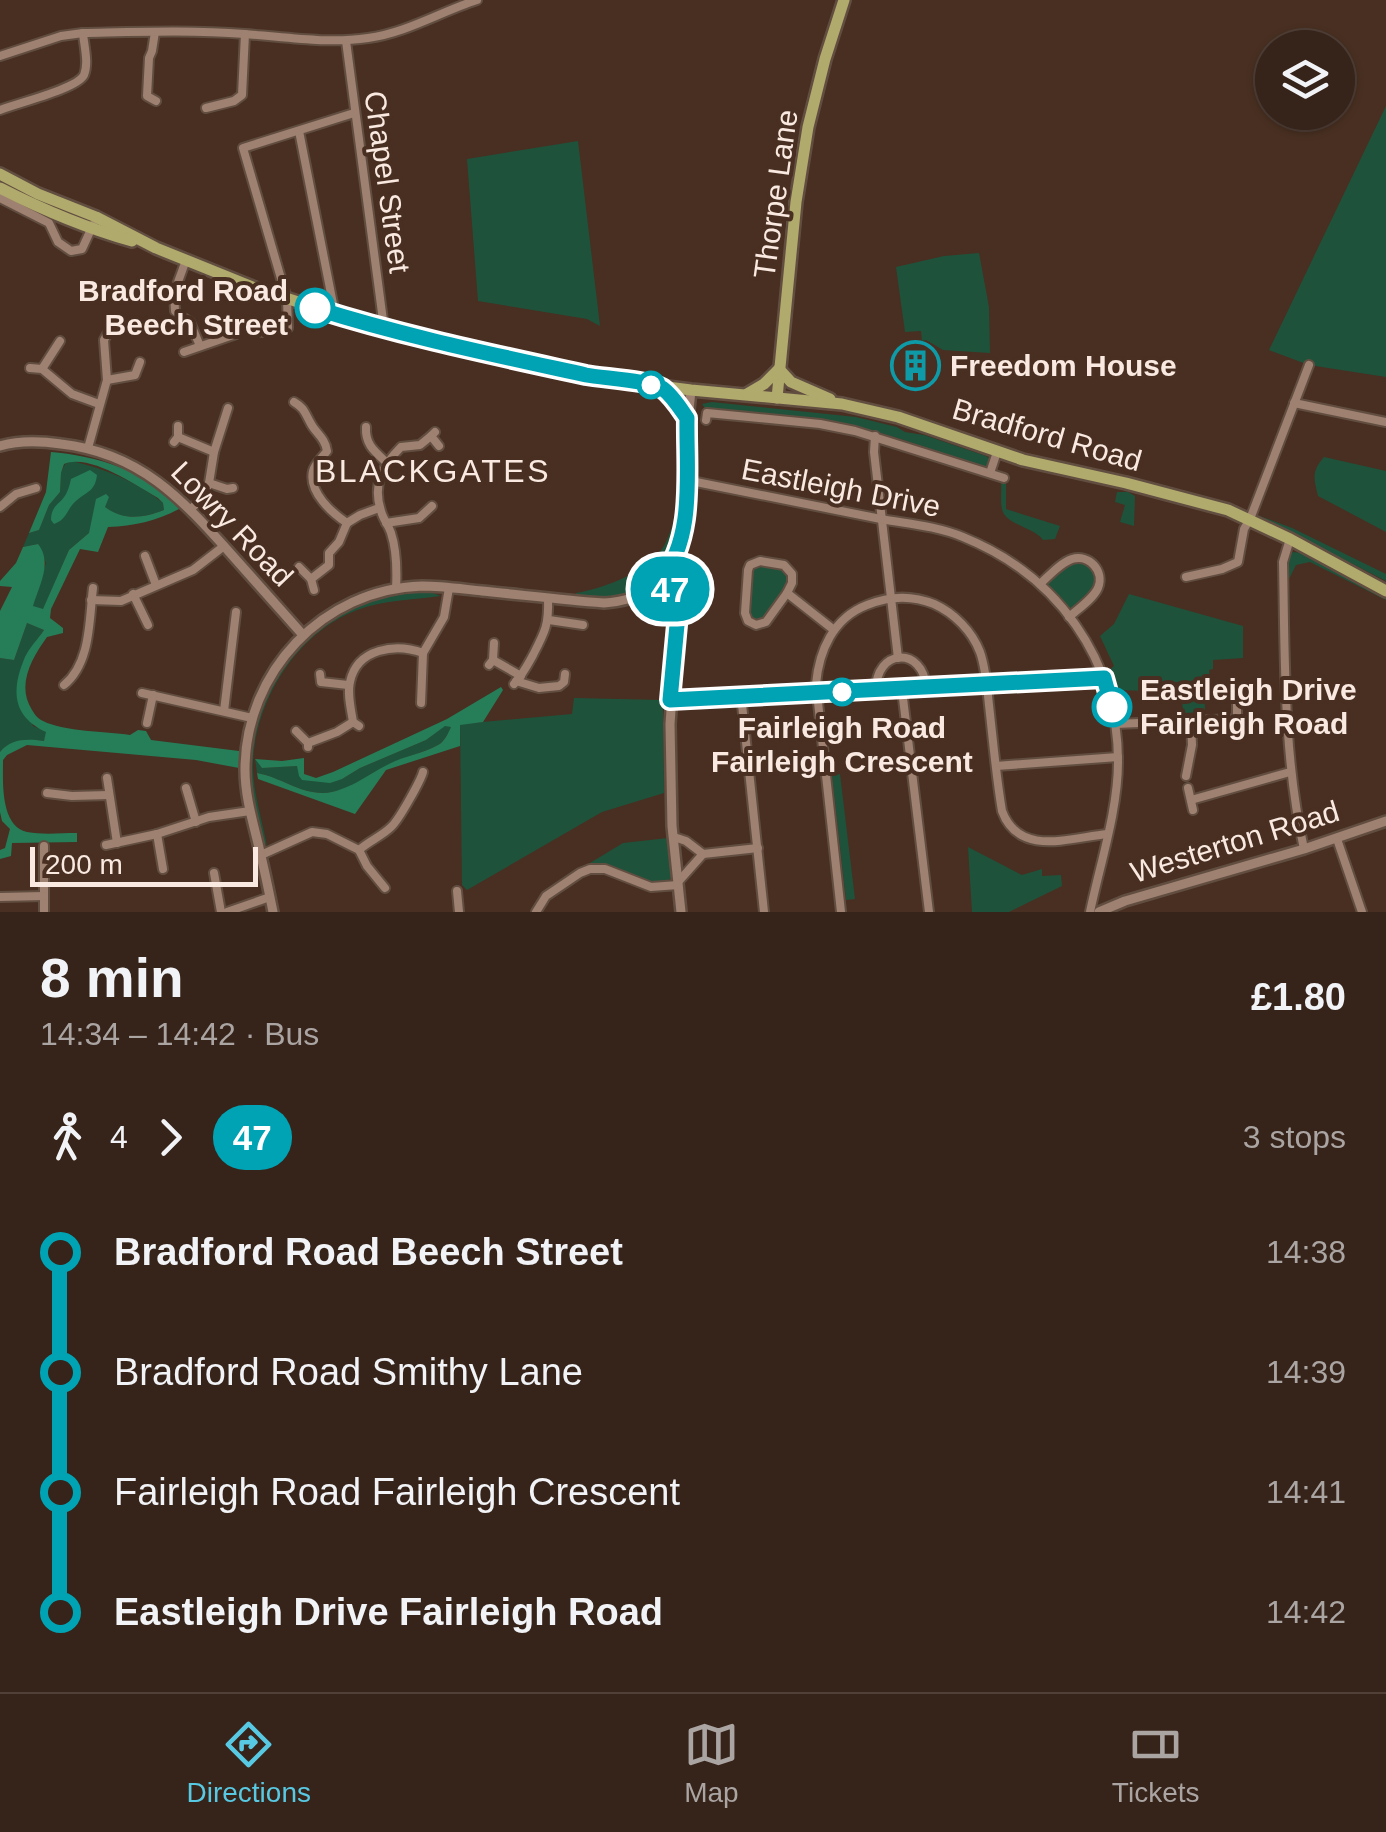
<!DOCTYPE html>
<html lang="en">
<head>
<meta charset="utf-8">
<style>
  :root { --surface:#362319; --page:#412f26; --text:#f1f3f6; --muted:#aaa4a2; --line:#504038; --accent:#58c9e3 }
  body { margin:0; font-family:Helvetica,sans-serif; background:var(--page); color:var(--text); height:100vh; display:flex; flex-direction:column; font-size:38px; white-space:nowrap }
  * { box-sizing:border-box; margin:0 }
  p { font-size:32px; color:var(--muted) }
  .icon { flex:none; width:55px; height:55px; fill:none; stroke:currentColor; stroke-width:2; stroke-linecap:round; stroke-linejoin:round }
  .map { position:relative; height:912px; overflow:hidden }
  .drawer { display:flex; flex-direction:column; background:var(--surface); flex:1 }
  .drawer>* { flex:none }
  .badge { padding:0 20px; border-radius:32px; font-size:35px; line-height:65px }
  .tools { position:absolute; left:1255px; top:30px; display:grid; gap:20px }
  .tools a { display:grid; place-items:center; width:100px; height:100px; border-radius:50%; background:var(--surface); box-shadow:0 2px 8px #0004,0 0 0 2px var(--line); font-size:50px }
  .scale { position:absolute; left:30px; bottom:25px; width:228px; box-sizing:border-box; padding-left:10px; border:5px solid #f9e9e0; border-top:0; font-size:28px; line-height:35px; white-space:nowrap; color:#f9e9e0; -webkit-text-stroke:8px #482f21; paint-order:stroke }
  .map>.badge { position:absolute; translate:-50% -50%; box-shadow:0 0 0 5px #fff }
  .legs { display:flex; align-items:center; gap:15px; height:110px; padding:0 40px; font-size:32px }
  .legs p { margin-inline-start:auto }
  .head { display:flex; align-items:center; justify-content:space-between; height:170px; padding:0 40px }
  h1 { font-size:55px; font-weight:600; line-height:75px }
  ul { padding:0 40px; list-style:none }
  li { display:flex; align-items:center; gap:35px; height:120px; font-size:38px }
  li i { display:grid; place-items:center; width:15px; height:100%; margin:0 12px; background:currentColor }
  li i::after { content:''; width:25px; height:25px; margin:-12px; border:8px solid; border-radius:50%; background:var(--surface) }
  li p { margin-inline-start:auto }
  li:first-child i { background:linear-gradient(#0000 50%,currentColor 0) }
  li:last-child i { background:linear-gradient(currentColor 50%,#0000 0) }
  .tabs { display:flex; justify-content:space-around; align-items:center; height:140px; border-top:2px solid var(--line); background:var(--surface); font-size:28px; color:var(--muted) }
  .tabs a { display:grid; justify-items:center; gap:5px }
  .tabs .selected { color:var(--accent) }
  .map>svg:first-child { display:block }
  .green { fill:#1f523b }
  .forest { fill:#267e59 }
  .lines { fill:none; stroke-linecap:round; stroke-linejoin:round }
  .minor-casing { stroke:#624e41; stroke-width:12 }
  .tertiary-casing { stroke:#624e41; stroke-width:14 }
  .primary-casing { stroke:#624e41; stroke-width:16 }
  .minor { stroke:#9e8170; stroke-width:8 }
  .tertiary { stroke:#9e8170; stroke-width:9 }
  .primary { stroke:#b0aa6c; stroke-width:11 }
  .line-1-casing { stroke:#fff; stroke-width:22 }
  .line-1 { stroke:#00a3b4; stroke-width:15 }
  .stop-1-dot { fill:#fff; stroke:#00a3b4; stroke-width:5 }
  .labels { text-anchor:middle; stroke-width:8; stroke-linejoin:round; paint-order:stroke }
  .street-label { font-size:30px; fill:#f9e9e0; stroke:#482f21 }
  .stop-label { font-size:30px; font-weight:bold; fill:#f9e9e0; stroke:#482f21; text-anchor:end }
  .poi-label { font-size:30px; font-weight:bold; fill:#f9e9e0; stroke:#482f21; text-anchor:start }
  .neighbourhood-label { font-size:32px; letter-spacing:2.5px; fill:#f9e9e0; stroke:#482f21 }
</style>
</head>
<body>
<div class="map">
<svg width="1386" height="912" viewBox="0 0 1386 912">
  <rect width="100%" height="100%" fill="#482f21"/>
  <g class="green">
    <path d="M1386,106V377L1309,365L1269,350Z"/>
    <path d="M578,141L600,326L587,319L478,301L467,159Z"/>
    <path d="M979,253L989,307L990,353L943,350L926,340L922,341L921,331L905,332L896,267L944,256Z"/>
    <path d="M712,402L856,417L897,427L905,432L924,435L986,456L989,458L990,464L984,468C938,452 892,434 844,424C799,415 752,414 706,410L702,404Z"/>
    <path d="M1324,457L1386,471V532L1318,496C1314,479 1311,472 1324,457Z"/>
    <path d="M72,461C105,469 136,481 163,503L164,510C143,518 123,521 105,507L93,522L89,533L69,550L43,610L32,606L46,563L38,544L23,547L29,533L39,530L49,505L60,492L61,473L65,464Z"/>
    <path d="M1001,482L1006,483V509L1060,526L1055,539L1043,540C1034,527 1005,525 1002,509C1000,501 1002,490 1001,482Z"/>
    <path d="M1117,492H1128L1135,496L1134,526L1120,522L1125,505L1115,502Z"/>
    <path d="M677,514H680C675,580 640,604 576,595V593C606,588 650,571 665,544C670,534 673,523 677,514Z"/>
    <path d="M1257,515L1292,528L1386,574V581Z"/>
    <path d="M1293,552C1315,553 1364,586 1386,598V600L1310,562L1296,565L1288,581V558Z"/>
    <path d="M1078,562C1090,563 1096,570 1096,581L1087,597L1074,609H1070L1048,584V581L1059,571Z"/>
    <path d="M759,565L782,568L789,576L785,588L765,620L760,622L752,621L747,612L751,571Z"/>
    <path d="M427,591L441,596C414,600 382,600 357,610C297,633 256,699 253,762C252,789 262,819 267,846C255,832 254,805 251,787C242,706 294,623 373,599C391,594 409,592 427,591Z"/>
    <path d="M1129,594L1243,626V658L1213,660V669L1209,670L1210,679L1204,682L1205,712L1183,713L1181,682L1150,683V691L1116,690L1108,671L1114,666L1100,636L1114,624Z"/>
    <path d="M27,623L44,630C13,675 18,675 33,726L47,732L44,741C29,739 11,739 0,752V658L14,660Z"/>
    <path d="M574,698L663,700L664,793L602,812L467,890L462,885L460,724L572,714Z"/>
    <path d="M445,725L452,727C448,733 444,742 438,745C425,752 408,756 394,762C371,772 350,792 324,793C299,793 280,777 257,773L255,759L262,768L297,766L302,780L342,779L360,768L426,740Z"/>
    <path d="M840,774L855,899L846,900L832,775Z"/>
    <path d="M668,838L671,878L667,882H652L614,867L590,863L623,843Z"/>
    <path d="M968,847L1022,875L1042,869V876L1061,875L1062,886L1009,912H972Z"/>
  </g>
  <g class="forest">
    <path d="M51,452C92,455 155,472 179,509C156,521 134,526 108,527L98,552L80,549L51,609L50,618L63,628V633L47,637C32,658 16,685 32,710C36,716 36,717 43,721C65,732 105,731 130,735L138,730L146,731L151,740L239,751V768L196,760L27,745L7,755L3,760C3,781 0,826 27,832C43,835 61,833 77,833V842L12,843L11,856L0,859V850L5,848L10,829L2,821L0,812V752C12,738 27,739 44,741L46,732C12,716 11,690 25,657C29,648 38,639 44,630L27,623L14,660L0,658V611L12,587L0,586V581L16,563L23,547L38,544C53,563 39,585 33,606L43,609L69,550L89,533L96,499L106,494L109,497L105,507C124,521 143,518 164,510L163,503L158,498C136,485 89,453 64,464L61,473L60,492L49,505L39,530L29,533L46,492Z"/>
    <path d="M90,470L97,475C95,491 88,491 77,500C66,509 68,519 54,524L51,520C51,504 62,504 67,492C69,488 70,483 71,479Z"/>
    <path d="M501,687L503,690L483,722L460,725V746L386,770L355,814L258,779L257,773C280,777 299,793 323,793C347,792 367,775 387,765C403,756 422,754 438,745C444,742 448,734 451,727L445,726L426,740L360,768L342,779L330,783L302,780L299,776L297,766L262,768L255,759L282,761L304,758V774L316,778L333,772L447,719Z"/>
  </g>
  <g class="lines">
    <defs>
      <g id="minor">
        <path d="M155,32L152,51L149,58L147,96L156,101"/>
        <path d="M346,41L384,328"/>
        <path d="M0,56L61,36L83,33C137,32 191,30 245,34C286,37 327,44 368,38C406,33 440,12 477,0"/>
        <path d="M206,108L234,101L242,95L245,34"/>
        <path d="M0,110C17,103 77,89 84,75C89,63 84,46 83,33"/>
        <path d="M299,131L335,314"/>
        <path d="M0,198L49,223L58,242L71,251L82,249L93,225"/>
        <path d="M186,260L174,293L175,311L180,316L190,322L200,346"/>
        <path d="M262,332L288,328L287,299L243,148L354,113"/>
        <path d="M184,352L236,334"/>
        <path d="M30,368L42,369L72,394L99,404"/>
        <path d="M42,369L60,341"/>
        <path d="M107,380L135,375L140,362"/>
        <path d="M294,402C304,408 304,411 310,422C315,433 325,437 327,451C323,457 315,463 313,471C308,492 332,513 347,523L360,515L379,508"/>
        <path d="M1294,403L1386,422"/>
        <path d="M706,420L707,413L820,424L855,431L1004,478"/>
        <path d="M366,427C365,444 374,451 386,462"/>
        <path d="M435,432L431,436L439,446"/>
        <path d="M875,436L874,452L898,658"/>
        <path d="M178,437L214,452"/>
        <path d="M174,442L178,437V426"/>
        <path d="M88,448L107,380L104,340L109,331"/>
        <path d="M990,473L997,452"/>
        <path d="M686,480C751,493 816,506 881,519C909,524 936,526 963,537C1057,575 1118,659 1118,762C1118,810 1100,864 1090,912"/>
        <path d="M209,483L227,489L233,488"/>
        <path d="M0,507L16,494L36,488"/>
        <path d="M191,509L203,497L209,483L214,452L228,408"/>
        <path d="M386,523L419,518L432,506"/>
        <path d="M1290,539L1283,562C1285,659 1283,754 1304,849"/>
        <path d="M145,556L156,585"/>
        <path d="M760,561L784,565L792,574V583L787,593L766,622L756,625L748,621L745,613L748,570L750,565Z"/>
        <path d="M299,567L311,579L314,590"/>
        <path d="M1186,577L1222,569L1238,562L1244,529L1250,519L1309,365"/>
        <path d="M311,579L329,565V553L339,542L347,523"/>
        <path d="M1040,584C1049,576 1060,563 1072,559C1089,554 1105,571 1098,588C1093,599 1078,609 1069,617"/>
        <path d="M396,589C397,570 397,551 391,533C389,526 383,519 381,511C372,484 383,465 401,447L420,445L431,436"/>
        <path d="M787,593L834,630"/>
        <path d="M133,594L148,625"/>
        <path d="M91,600L121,601L193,570L224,546"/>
        <path d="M549,620L583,625"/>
        <path d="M493,660L521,676"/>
        <path d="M489,665L493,660L494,643"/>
        <path d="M320,674L321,682L348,685"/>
        <path d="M516,681L539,688L559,686L564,682L565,674"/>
        <path d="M514,684C523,674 527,666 533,655C545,632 549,625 548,598"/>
        <path d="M64,685C91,663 89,620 93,588"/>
        <path d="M902,690L929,912"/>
        <path d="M876,691C875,648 924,646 926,688"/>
        <path d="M142,693L252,718"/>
        <path d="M741,695L764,912"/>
        <path d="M670,701L1104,678"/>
        <path d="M421,703L423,653L444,617L449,588"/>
        <path d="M224,711L236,612"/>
        <path d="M147,723L153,695"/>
        <path d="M1115,724L1237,719V691"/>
        <path d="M359,726L353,722C351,709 347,694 350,682C357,648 396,643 423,653"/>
        <path d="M296,731L308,743V747"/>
        <path d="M308,743L337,732L353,722"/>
        <path d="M996,766L1118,757"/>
        <path d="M1186,776L1192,745L1191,721"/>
        <path d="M107,778L117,843"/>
        <path d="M186,788L196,822"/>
        <path d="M1188,788L1193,810"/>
        <path d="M47,793L72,796L109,795"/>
        <path d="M1191,800L1290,772"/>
        <path d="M157,834L163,869"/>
        <path d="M674,837L686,841L703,854L678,882"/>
        <path d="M1337,839L1362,912"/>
        <path d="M106,845L157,834L209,817L250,811"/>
        <path d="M44,846V912"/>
        <path d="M359,850C369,841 382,836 391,827C399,820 421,780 423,772"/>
        <path d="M703,854L758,848"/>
        <path d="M261,855L312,832L327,834L359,850L367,866L385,888"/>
        <path d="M214,873L221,912"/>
        <path d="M457,891L459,912"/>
        <path d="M0,897L44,896"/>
        <path d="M227,912L270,897"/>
        <path d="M536,912L546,896L580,873L590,869H605L651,887L678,885"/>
        <path d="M841,912L816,684C819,651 833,618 867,605C889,596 912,595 934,604C954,613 972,631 980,652C986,669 987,688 989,705C993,740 996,776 1002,811C1019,857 1069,838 1107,834"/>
      </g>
      <g id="tertiary">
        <path d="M660,386L678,404L687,418"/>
        <path d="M0,446C20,440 41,441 61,444C140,453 181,498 231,554C255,581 279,608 303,635"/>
        <path d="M661,581L675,596L678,614L670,724L672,826L681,912"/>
        <path d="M273,912C269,892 265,872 260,852C254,825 245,798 245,770C245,672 323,589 422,586C442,586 462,589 482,591C523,595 563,600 604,603C691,597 686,520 686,453C686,432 689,412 691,390"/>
        <path d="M1099,912L1125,901L1304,849L1386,821"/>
      </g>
      <g id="primary">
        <path d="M0,174L38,194L96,217L156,248L255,288L335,314L465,348L604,379L691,390L842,404L898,417L1023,460L1126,483L1228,510L1290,539L1386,591"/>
        <path d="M0,188C43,210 86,228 132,241"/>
        <path d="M779,369L791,382L830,399"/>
        <path d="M747,394L764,384L779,369"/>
        <path d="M777,398L796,202L808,127L825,59L844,0"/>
      </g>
    </defs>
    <use href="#minor" class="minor-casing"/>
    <use href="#tertiary" class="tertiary-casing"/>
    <use href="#primary" class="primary-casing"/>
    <use href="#minor" class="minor"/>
    <use href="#tertiary" class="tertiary"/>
    <use href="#primary" class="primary"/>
  </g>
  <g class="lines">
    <defs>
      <path id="line-1" d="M315,308C403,336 495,355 586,375C602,378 651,381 662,388C672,395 680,408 687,418C686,471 696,537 660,581L675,596L678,614L670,700L1104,678L1112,707"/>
    </defs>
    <use href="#line-1" class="line-1-casing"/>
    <use href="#line-1" class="line-1"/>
  </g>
  <defs>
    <symbol id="building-ring" viewBox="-11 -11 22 22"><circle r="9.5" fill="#482f21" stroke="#0f9aa8" stroke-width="1.5"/><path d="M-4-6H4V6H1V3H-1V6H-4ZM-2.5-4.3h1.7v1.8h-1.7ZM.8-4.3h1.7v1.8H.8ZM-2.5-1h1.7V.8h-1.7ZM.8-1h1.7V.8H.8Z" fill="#0f9aa8"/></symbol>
  </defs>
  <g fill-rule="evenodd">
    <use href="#building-ring" x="888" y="338" width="55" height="55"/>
  </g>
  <g class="stop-1-dot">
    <circle cx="315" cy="308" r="18"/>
    <circle cx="651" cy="385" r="12"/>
    <circle cx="842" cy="692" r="12"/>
    <circle cx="1112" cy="707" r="18"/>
  </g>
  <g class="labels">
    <g class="street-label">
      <text transform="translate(387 182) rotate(82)" y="10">Chapel Street</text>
      <text transform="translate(776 194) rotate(-82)" y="10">Thorpe Lane</text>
      <text transform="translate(1047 435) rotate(16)" y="10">Bradford Road</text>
      <text transform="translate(841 488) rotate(11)" y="10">Eastleigh Drive</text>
      <text transform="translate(232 524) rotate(46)" y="10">Lowry Road</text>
      <text transform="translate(1235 842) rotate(-17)" y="10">Westerton Road</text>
    </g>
    <g class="stop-label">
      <text x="288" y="301">Bradford Road<tspan x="288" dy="34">Beech Street</tspan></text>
      <text x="1140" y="700" text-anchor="start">Eastleigh Drive<tspan x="1140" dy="34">Fairleigh Road</tspan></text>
      <text x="842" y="738" text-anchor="middle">Fairleigh Road<tspan x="842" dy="34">Fairleigh Crescent</tspan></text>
    </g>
    <g class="poi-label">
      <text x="950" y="376">Freedom House</text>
    </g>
    <g class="neighbourhood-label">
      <text x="433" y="482">BLACKGATES</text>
    </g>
  </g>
</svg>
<div class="tools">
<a><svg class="icon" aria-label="layers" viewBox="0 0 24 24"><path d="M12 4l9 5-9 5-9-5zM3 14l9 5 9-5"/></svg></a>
</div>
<div class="scale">200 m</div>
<b class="badge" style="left:670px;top:589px;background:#00a3b4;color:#fff">47</b>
</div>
<section class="drawer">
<div class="head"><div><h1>8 min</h1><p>14:34 – 14:42 · Bus</p></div><b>£1.80</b></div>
<div class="legs"><svg class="icon" aria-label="walk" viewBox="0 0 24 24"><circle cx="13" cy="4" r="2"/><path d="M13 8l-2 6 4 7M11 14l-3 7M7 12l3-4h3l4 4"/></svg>4<svg class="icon" aria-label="forward" viewBox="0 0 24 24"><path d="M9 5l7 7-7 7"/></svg><b class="badge" style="background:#00a3b4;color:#fff">47</b><p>3 stops</p></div>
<ul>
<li><i style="color:#00a3b4"></i><b>Bradford Road Beech Street</b><p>14:38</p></li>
<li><i style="color:#00a3b4"></i><span>Bradford Road Smithy Lane</span><p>14:39</p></li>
<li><i style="color:#00a3b4"></i><span>Fairleigh Road Fairleigh Crescent</span><p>14:41</p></li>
<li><i style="color:#00a3b4"></i><b>Eastleigh Drive Fairleigh Road</b><p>14:42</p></li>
</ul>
</section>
<nav class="tabs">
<a class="selected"><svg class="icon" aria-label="directions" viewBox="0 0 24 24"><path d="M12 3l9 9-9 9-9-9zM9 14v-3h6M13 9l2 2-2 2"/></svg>Directions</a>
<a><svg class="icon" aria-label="map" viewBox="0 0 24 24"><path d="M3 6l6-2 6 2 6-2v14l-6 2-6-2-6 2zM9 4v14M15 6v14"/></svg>Map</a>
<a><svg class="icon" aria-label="tickets" viewBox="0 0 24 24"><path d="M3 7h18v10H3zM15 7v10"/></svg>Tickets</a>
</nav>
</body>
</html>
